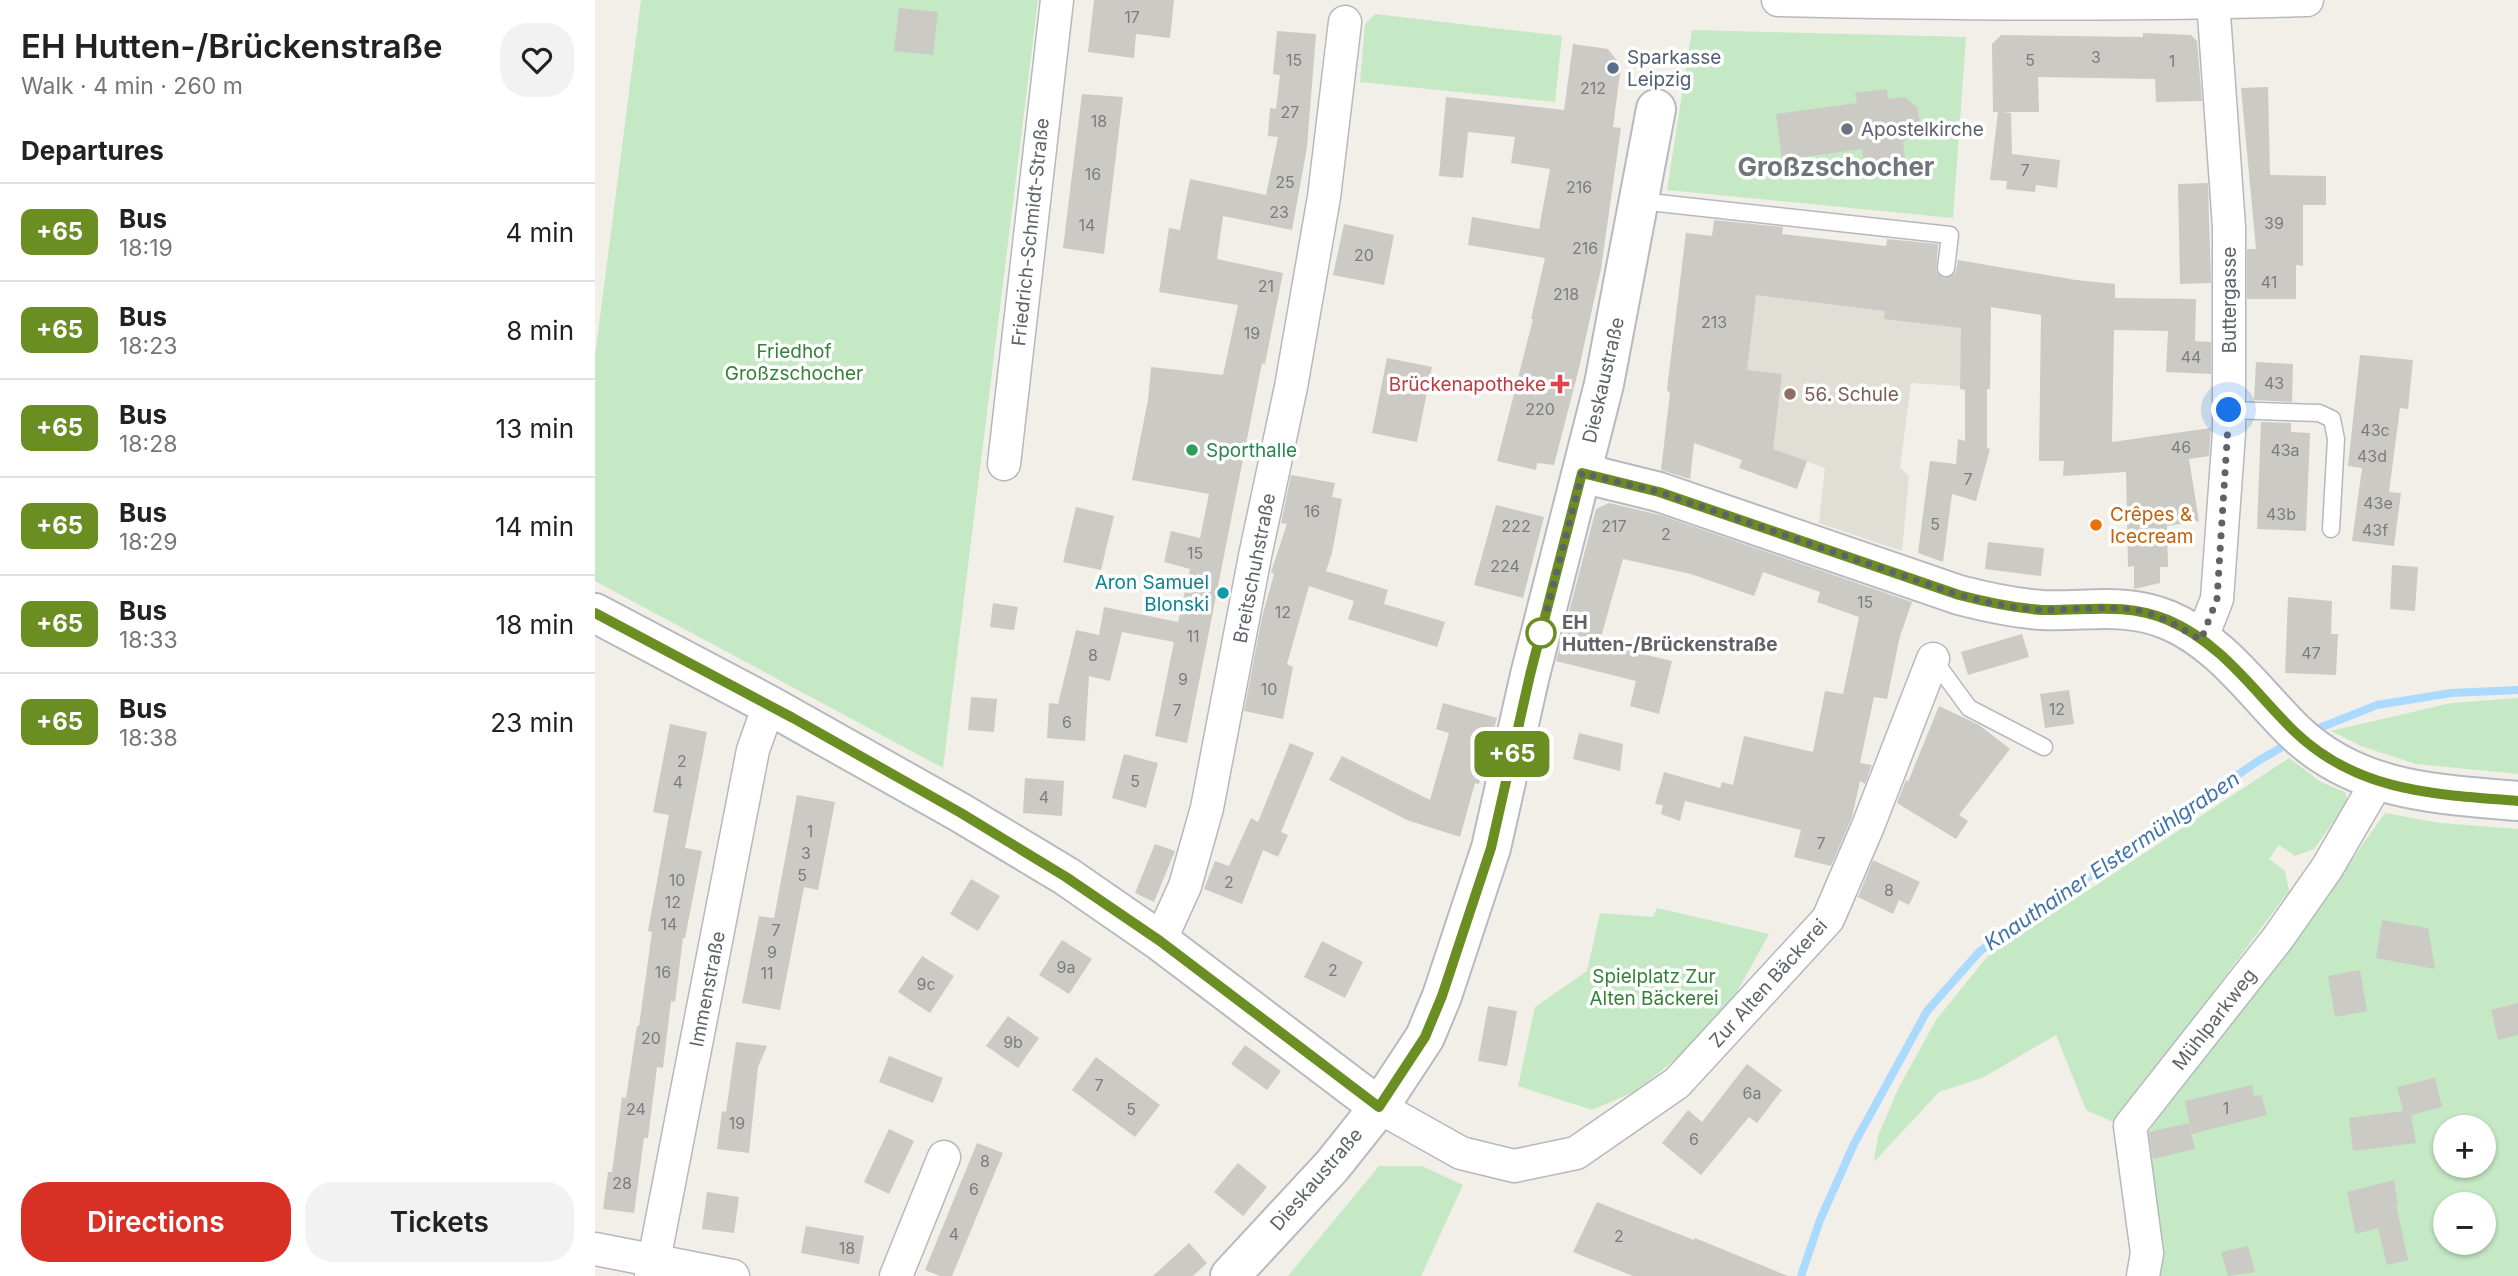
<!DOCTYPE html>
<html lang="en">
<head>
<meta charset="utf-8">
<style>
  :root { --surface:#fff; --page:#f2f2f2; --text:#222; --muted:#767676; --line:#e0e0e0; --accent:#d93025 }
  body { margin:0; font-family:Inter,sans-serif; background:var(--page); color:var(--text); height:100vh; display:flex; flex-direction:column; font-size:26px; white-space:nowrap }
  * { box-sizing:border-box; margin:0 }
  p { font-size:23px; color:var(--muted) }
  .icon { flex:none; width:38px; height:38px; fill:none; stroke:currentColor; stroke-width:2; stroke-linecap:round; stroke-linejoin:round }
  .map { position:relative; flex:1; overflow:hidden }
  .sheet { display:flex; flex-direction:column; background:var(--surface); width:595px }
  .sheet>* { flex:none }
  .badge { padding:0 14px; border-radius:10px; font-size:24px; line-height:46px }
  .fabs { position:absolute; left:1838px; top:1115px; display:grid; gap:14px }
  .fabs a { display:grid; place-items:center; width:63px; height:63px; border-radius:50%; background:var(--surface); box-shadow:0 2px 5px #0004; font-size:35px }
  .you { position:absolute; width:35px; height:35px; margin:-18px; border:5px solid #fff; border-radius:50%; background:#1a73e8; box-shadow:0 0 0 10px #1a73e833 }
  .map>.badge { position:absolute; translate:-50% -50%; box-shadow:0 0 0 4px #fff }
  h2 { padding:0 21px; font-size:26px; line-height:63px }
  .round { display:grid; place-items:center; flex:none; width:74px; height:74px; border-radius:28px; background:var(--page) }
  .overview { display:flex; align-items:center; justify-content:space-between; height:119px; padding:0 21px }
  h1 { font-size:33px; font-weight:600; line-height:52px }
  .cta { display:flex; gap:14px; margin-top:auto; padding:14px 21px }
  .cta a { flex:1; height:80px; border-radius:28px; background:var(--accent); color:#fff; font-size:28px; font-weight:600; line-height:80px; text-align:center }
  .cta a+a { background:var(--page); color:var(--text) }
  ul { padding:0; list-style:none }
  li { display:flex; align-items:center; gap:21px; height:98px; padding:0 21px; border-top:2px solid var(--line) }
  li div { flex:1 }
  li b { display:block; font-size:26px }
  li em { font-style:normal }
  li .badge { min-width:77px; font-weight:700; text-align:center }
  main { display:flex; flex:1; min-height:0 }
  .map>svg:first-child { display:block }
  .education { fill:#e1ded6 }
  .green { fill:#c5e8c5; fill-rule:evenodd }
  .lines { fill:none; stroke-linecap:round; stroke-linejoin:round }
  .stream { stroke:#aadaff; stroke-width:8 }
  .building { fill:#cccac5 }
  .service-casing { stroke:#b5b8bc; stroke-width:19 }
  .minor-casing { stroke:#b5b8bc; stroke-width:35 }
  .secondary-casing { stroke:#b6babf; stroke-width:42 }
  .service { stroke:#fff; stroke-width:16 }
  .minor { stroke:#fff; stroke-width:32 }
  .secondary { stroke:#fff; stroke-width:38 }
  .line-casing { stroke:#fff; stroke-width:16 }
  .line { stroke:#6b8e23; stroke-width:10 }
  .walk { stroke:#5f6368; stroke-width:7; stroke-dasharray:0 12.6 }
  .service-dot { fill:#5c6f8a; stroke:#fff; stroke-width:2.5 }
  .worship-dot { fill:#6b7280; stroke:#fff; stroke-width:2.5 }
  .health-dot { fill:#e0444e; stroke:#fff; stroke-width:2.5 }
  .education-dot { fill:#8d6e63; stroke:#fff; stroke-width:2.5 }
  .leisure-dot { fill:#2e9e5b; stroke:#fff; stroke-width:2.5 }
  .food-dot { fill:#e8710a; stroke:#fff; stroke-width:2.5 }
  .culture-dot { fill:#0f9aa8; stroke:#fff; stroke-width:2.5 }
  .stop-dot { fill:#fff; stroke:#6b8e23; stroke-width:3.5 }
  .labels { text-anchor:middle; stroke-width:7; stroke-linejoin:round; paint-order:stroke }
  .number-label { font-size:16px; fill:#7a7d7f }
  .service-label { font-size:19px; fill:#4e5e75; stroke:#fff; text-anchor:start }
  .worship-label { font-size:19px; fill:#5b616d; stroke:#fff; text-anchor:start }
  .street-label { font-size:19px; fill:#5f6368; stroke:#fff }
  .park-label { font-size:19px; fill:#348238; stroke:#fff }
  .health-label { font-size:19px; fill:#be3a42; stroke:#fff; text-anchor:end }
  .education-label { font-size:19px; fill:#785e54; stroke:#fff; text-anchor:start }
  .leisure-label { font-size:19px; fill:#27864d; stroke:#fff; text-anchor:start }
  .food-label { font-size:19px; fill:#c56008; stroke:#fff; text-anchor:start }
  .culture-label { font-size:19px; fill:#0d838f; stroke:#fff; text-anchor:end }
  .stop-label { font-size:19px; font-weight:bold; fill:#5f6368; stroke:#fff; text-anchor:start }
  .water-label { font-size:21px; font-style:italic; fill:#4174aa; stroke:#fff }
  .district-label { font-size:26px; font-weight:bold; fill:#70757a; stroke:#fff }
</style>
</head>
<body>
<main>
<section class="sheet">
<div class="overview"><div><h1>EH Hutten-/Brückenstraße</h1><p>Walk · 4 min · 260 m</p></div><a class="round"><svg class="icon" aria-label="heart" viewBox="0 0 24 24"><path d="M12 20l-8-8c-3-5 5-10 8-4 3-6 11-1 8 4z"/></svg></a></div>
<h2>Departures</h2>
<ul>
<li><span class="badge" style="background:#6b8e23;color:#fff">+65</span><div><b>Bus</b><p>18:19</p></div><em>4 min</em></li>
<li><span class="badge" style="background:#6b8e23;color:#fff">+65</span><div><b>Bus</b><p>18:23</p></div><em>8 min</em></li>
<li><span class="badge" style="background:#6b8e23;color:#fff">+65</span><div><b>Bus</b><p>18:28</p></div><em>13 min</em></li>
<li><span class="badge" style="background:#6b8e23;color:#fff">+65</span><div><b>Bus</b><p>18:29</p></div><em>14 min</em></li>
<li><span class="badge" style="background:#6b8e23;color:#fff">+65</span><div><b>Bus</b><p>18:33</p></div><em>18 min</em></li>
<li><span class="badge" style="background:#6b8e23;color:#fff">+65</span><div><b>Bus</b><p>18:38</p></div><em>23 min</em></li>
</ul>
<div class="cta"><a>Directions</a><a>Tickets</a></div>
</section>
<div class="map">
<svg width="1923" height="1276" viewBox="0 0 1923 1276">
  <rect width="100%" height="100%" fill="#f1efe8"/>
  <path class="education" d="M1091,233L1346,262L1356,259L1367,302L1365,386L1316,383L1305,468L1314,476L1307,551L1224,523L1230,468L1175,448L1072,390Z"/>
  <g class="green">
    <path d="M46,0H443L348,768L0,581V356Z"/>
    <path d="M780,14L967,36L960,102L765,82L770,24Z"/>
    <path d="M1097,30L1371,37L1358,218L1072,190Z"/>
    <path d="M1923,698V774L1821,764L1766,746L1736,731L1856,703Z"/>
    <path d="M1694,758L1726,782L1750,792L1753,801L1719,849L1700,856L1684,845L1674,859L1690,871L1694,891L1520,1123L1491,1110L1461,1035L1389,1077L1344,1092L1279,1162L1283,1136L1303,1089L1341,1020L1392,957Z"/>
    <path d="M1790,813L1845,823L1923,829V1276H1565V1253L1552,1133L1692,951ZM1850,1127H1888V1166H1850ZM1850,1204H1888V1242H1850Z"/>
    <path d="M1062,908L1174,934L1133,1008L1092,1050L1041,1091L997,1110L923,1086L940,1007L992,971L1005,913L1058,917Z"/>
    <path d="M784,1166H827L868,1185L826,1276H693Z"/>
  </g>
  <g class="lines">
    <g class="stream">
      <path d="M1717,731L1782,705L1856,693L1923,690"/>
      <path d="M1206,1276L1225,1220L1259,1144L1332,1011L1385,951L1663,761L1696,742"/>
    </g>
  </g>
  <g class="building">
    <path d="M499,0H579L575,38L541,34L539,58L493,52Z"/>
    <path d="M304,8L343,12L338,55L299,51Z"/>
    <path d="M682,31L721,34L712,147L697,230L628,216L622,259L688,273L670,364L667,363L592,743L560,736L579,642L527,632L515,681L494,676L490,741L452,738L454,703L463,704L481,630L504,635L509,607L583,622L595,569L569,562L576,531L605,538L614,494L537,480L553,400L556,367L628,375L643,305L564,292L574,228L585,230L595,179L671,195L683,137L673,136L675,108L681,109L685,75L678,74Z"/>
    <path d="M1548,33L1596,35L1602,41L1607,101L1561,102L1560,79L1443,77L1444,112H1408L1416,113L1417,154L1465,160L1462,188L1441,185L1440,192L1411,189L1412,181L1395,180L1403,112H1398L1397,44L1406,35L1548,37Z"/>
    <path d="M978,44L1013,49L1026,66L1018,127L1026,128L1006,269L984,368L959,465L942,463L941,470L902,461L938,319H936L950,258L873,245L877,217L944,229L955,169L916,163L920,137L873,132L868,178L844,176L851,97L969,110Z"/>
    <path d="M1673,87L1675,175L1731,176V205H1708V266L1701,265V299H1652V249H1661L1646,88Z"/>
    <path d="M1292,89L1293,99L1310,97L1322,107L1325,122L1308,143L1310,158L1303,159L1305,171L1270,176L1267,149L1187,160L1181,114L1262,103L1260,93Z"/>
    <path d="M487,94L528,97L509,254L468,248Z"/>
    <path d="M1613,183L1616,283L1585,284L1583,184Z"/>
    <path d="M1119,220L1188,227L1187,234L1291,246L1292,239L1343,244L1341,271L1349,278L1360,274L1363,260L1481,280L1520,284V298L1601,299L1600,341L1616,342V374L1571,372L1573,331L1519,330L1517,442L1616,428L1614,456L1594,459L1604,521L1572,526L1573,567H1565V583L1539,589V566L1533,567L1531,472L1468,476L1469,461H1444L1446,315L1396,307L1395,389H1392V448L1395,449L1381,501L1357,494L1348,562L1323,553L1335,461L1361,464L1363,439L1370,441V390L1365,389L1366,328L1289,319L1290,311L1161,295L1152,370L1187,374L1178,449L1212,461L1202,489L1144,468L1147,460L1099,443L1095,479L1066,470L1075,393L1072,390L1091,233L1117,236Z"/>
    <path d="M749,224L799,235L789,285L738,275Z"/>
    <path d="M1765,355L1818,360L1813,409L1805,408L1794,492L1806,493L1799,546L1757,541L1767,468L1753,466Z"/>
    <path d="M792,358L837,367L822,442L777,433Z"/>
    <path d="M1661,362L1698,364L1697,402L1659,400Z"/>
    <path d="M1666,422L1696,423V432L1715,433L1711,531L1662,529Z"/>
    <path d="M696,475L740,483L737,497L747,499L737,553L731,571L793,590L789,604L850,622L842,647L753,619L759,601L714,586L692,664L698,667L688,719L649,711L667,617L679,574L676,572L692,524L686,523Z"/>
    <path d="M1014,503L1065,515L1317,602L1305,636L1292,699L1279,697L1265,763L1277,765L1270,784L1265,781L1257,817L1236,866L1199,857L1206,830L1090,801L1085,821L1066,814L1068,805L1060,804L1069,772L1125,788L1127,782L1138,785L1149,736L1218,752L1230,691L1248,694L1264,617L1222,602L1225,592L1168,572L1159,596L1096,574L1028,559L1004,644L1077,661L1064,714L1035,706L1041,681L961,661L1001,509Z"/>
    <path d="M901,505L949,517L928,598L879,585Z"/>
    <path d="M481,507L519,516L506,570L468,562Z"/>
    <path d="M1393,542L1449,548L1446,576L1390,569Z"/>
    <path d="M1797,565L1823,567L1820,611L1795,609Z"/>
    <path d="M1693,597L1737,601L1736,634H1743L1741,675L1690,673Z"/>
    <path d="M398,603L423,607L419,630L395,627Z"/>
    <path d="M1427,634L1434,657L1373,675L1366,652Z"/>
    <path d="M1474,690L1479,724L1450,728L1445,694Z"/>
    <path d="M376,697L402,699L399,732L373,730Z"/>
    <path d="M848,703L902,718L884,784L880,783L865,837L812,820L734,780L747,756L835,800L854,733L841,729Z"/>
    <path d="M1344,706L1384,725L1415,749L1364,815L1373,821L1361,839L1302,803L1311,780L1313,782Z"/>
    <path d="M75,724L112,732L90,848L107,851L90,938H88L80,1002L76,1001L68,1068L62,1067L53,1138H49L39,1213L8,1209L13,1172H17L27,1097L31,1098L42,1026H44L57,932L53,931L74,815L58,812Z"/>
    <path d="M984,733L1028,744L1025,771L978,759Z"/>
    <path d="M695,743L719,753L686,832L693,835L683,857L668,850L647,904L609,889L620,861L634,866L656,818L663,822Z"/>
    <path d="M529,754L563,763L551,808L517,798Z"/>
    <path d="M430,778L469,781L467,816L428,813Z"/>
    <path d="M202,795L240,802L223,890L209,887L185,1010L147,1003L164,916L179,918Z"/>
    <path d="M560,844L580,851L559,902L540,893Z"/>
    <path d="M1278,860L1325,882L1314,905L1304,900L1298,914L1263,897Z"/>
    <path d="M376,879L405,896L383,931L355,914Z"/>
    <path d="M1787,920L1833,928L1840,969L1781,958Z"/>
    <path d="M467,940L497,959L474,994L444,975Z"/>
    <path d="M727,941L768,962L750,998L709,977Z"/>
    <path d="M327,956L359,976L335,1013L303,992Z"/>
    <path d="M1765,970L1772,1011L1740,1017L1733,976Z"/>
    <path d="M1923,1003V1035L1903,1040L1896,1010Z"/>
    <path d="M893,1006L922,1011L912,1066L883,1061Z"/>
    <path d="M413,1016L444,1038L423,1068L391,1046Z"/>
    <path d="M141,1042L172,1046L163,1067L154,1153L122,1149L127,1111L131,1112Z"/>
    <path d="M650,1045L686,1071L672,1090L636,1064Z"/>
    <path d="M294,1056L348,1078L338,1103L284,1082Z"/>
    <path d="M501,1057L565,1105L540,1137L477,1090Z"/>
    <path d="M1152,1064L1187,1090L1162,1123L1154,1117L1106,1175L1067,1143L1093,1110L1107,1122Z"/>
    <path d="M1840,1078L1847,1107L1816,1115L1821,1143L1758,1151L1754,1118L1808,1111L1802,1087Z"/>
    <path d="M1657,1085L1659,1096L1666,1095L1672,1115L1597,1134L1590,1101Z"/>
    <path d="M1594,1123L1600,1149L1558,1159L1554,1132Z"/>
    <path d="M294,1129L319,1141L294,1194L269,1182Z"/>
    <path d="M382,1143L408,1153L357,1276H345L330,1270Z"/>
    <path d="M643,1163L672,1187L648,1216L619,1192Z"/>
    <path d="M1799,1180L1803,1205H1801L1813,1260L1792,1265L1783,1228L1761,1234L1752,1192Z"/>
    <path d="M112,1192L144,1197L139,1233L107,1229Z"/>
    <path d="M1002,1202L1099,1240L1100,1238L1193,1276H1038L978,1252Z"/>
    <path d="M211,1226L269,1236L264,1264L206,1253Z"/>
    <path d="M594,1243L612,1263L598,1276H558Z"/>
    <path d="M1653,1246L1660,1272L1633,1276L1626,1252Z"/>
  </g>
  <g class="lines">
    <defs>
      <g id="service">
        <path d="M1045,201L1355,235L1351,268"/>
        <path d="M1634,410L1724,413L1737,419L1741,439L1736,529"/>
        <path d="M1338,659L1374,708L1449,747"/>
      </g>
      <g id="minor">
        <path d="M1183,0C1359,4 1536,6 1712,0"/>
        <path d="M409,464L462,0"/>
        <path d="M1606,640L1622,599L1634,433V227L1618,0"/>
        <path d="M565,941L590,886L612,808L660,556L696,387L729,197L750,22"/>
        <path d="M784,1107L866,1153L919,1166L981,1153L1082,1083L1233,919L1273,826L1338,659"/>
        <path d="M0,1249L138,1276"/>
        <path d="M56,1276L158,750L174,705"/>
        <path d="M301,1276L349,1157"/>
        <path d="M1548,1276L1552,1253L1535,1126L1683,938L1732,868L1782,782"/>
      </g>
      <g id="secondary">
        <path d="M987,473L1064,492L1364,595C1391,602 1418,608 1447,610C1492,612 1529,602 1573,620C1626,642 1660,693 1700,732C1763,792 1842,794 1923,801"/>
        <path d="M0,613L174,705L366,813L471,876L565,941L784,1107"/>
        <path d="M635,1276L737,1166L784,1107L830,1037L847,996L896,848L935,675L1009,384L1061,109"/>
      </g>
    </defs>
    <use href="#service" class="service-casing"/>
    <use href="#minor" class="minor-casing"/>
    <use href="#secondary" class="secondary-casing"/>
    <use href="#service" class="service"/>
    <use href="#minor" class="minor"/>
    <use href="#secondary" class="secondary"/>
  </g>
  <g class="lines">
    <defs>
      <path id="line" d="M0,613L198,718L366,813L471,877L565,941L784,1107L830,1037L847,996L896,848L935,675L987,473L1064,492L1364,595C1391,602 1418,608 1447,610C1492,611 1529,602 1573,620C1627,643 1660,693 1700,732C1764,793 1841,794 1923,801"/>
    </defs>
    <use href="#line" class="line-casing"/>
    <use href="#line" class="line"/>
    <path class="walk" d="M946,633L987,473L1064,492L1364,595C1392,602 1420,609 1450,610C1481,610 1511,605 1542,610C1566,615 1586,628 1606,640L1622,599L1634,410"/>
  </g>
  <circle class="service-dot" cx="1018" cy="68" r="7"/>
  <circle class="worship-dot" cx="1252" cy="129" r="7"/>
  <path class="health-dot" d="M961.5 373.5h7v7h7v7h-7v7h-7v-7h-7v-7h7z"/>
  <circle class="education-dot" cx="1195" cy="394" r="7"/>
  <circle class="leisure-dot" cx="597" cy="450" r="7"/>
  <circle class="food-dot" cx="1501" cy="525" r="7"/>
  <circle class="culture-dot" cx="628" cy="593" r="7"/>
  <circle class="stop-dot" cx="946" cy="633" r="14"/>
  <g class="labels">
    <g class="number-label">
      <text x="537" y="23">17</text>
      <text x="1501" y="63">3</text>
      <text x="699" y="66">15</text>
      <text x="1435" y="66">5</text>
      <text x="1577" y="67">1</text>
      <text x="998" y="94">212</text>
      <text x="695" y="118">27</text>
      <text x="504" y="127">18</text>
      <text x="1430" y="176">7</text>
      <text x="498" y="180">16</text>
      <text x="690" y="188">25</text>
      <text x="984" y="193">216</text>
      <text x="684" y="218">23</text>
      <text x="1679" y="229">39</text>
      <text x="492" y="231">14</text>
      <text x="990" y="254">216</text>
      <text x="769" y="261">20</text>
      <text x="1674" y="288">41</text>
      <text x="671" y="292">21</text>
      <text x="971" y="300">218</text>
      <text x="1119" y="328">213</text>
      <text x="657" y="339">19</text>
      <text x="1596" y="363">44</text>
      <text x="1679" y="389">43</text>
      <text x="945" y="415">220</text>
      <text x="1780" y="436">43c</text>
      <text x="1586" y="453">46</text>
      <text x="1690" y="456">43a</text>
      <text x="1777" y="462">43d</text>
      <text x="1373" y="485">7</text>
      <text x="1783" y="509">43e</text>
      <text x="717" y="517">16</text>
      <text x="1686" y="520">43b</text>
      <text x="1340" y="530">5</text>
      <text x="921" y="532">222</text>
      <text x="1019" y="532">217</text>
      <text x="1780" y="536">43f</text>
      <text x="1071" y="540">2</text>
      <text x="600" y="559">15</text>
      <text x="910" y="572">224</text>
      <text x="1270" y="608">15</text>
      <text x="688" y="618">12</text>
      <text x="598" y="642">11</text>
      <text x="1716" y="659">47</text>
      <text x="498" y="661">8</text>
      <text x="588" y="685">9</text>
      <text x="674" y="695">10</text>
      <text x="1462" y="715">12</text>
      <text x="582" y="716">7</text>
      <text x="472" y="728">6</text>
      <text x="87" y="767">2</text>
      <text x="540" y="787">5</text>
      <text x="83" y="788">4</text>
      <text x="449" y="803">4</text>
      <text x="215" y="837">1</text>
      <text x="1226" y="849">7</text>
      <text x="211" y="859">3</text>
      <text x="207" y="881">5</text>
      <text x="82" y="886">10</text>
      <text x="634" y="888">2</text>
      <text x="1294" y="896">8</text>
      <text x="78" y="908">12</text>
      <text x="74" y="930">14</text>
      <text x="181" y="936">7</text>
      <text x="177" y="958">9</text>
      <text x="471" y="973">9a</text>
      <text x="738" y="976">2</text>
      <text x="68" y="978">16</text>
      <text x="172" y="979">11</text>
      <text x="331" y="990">9c</text>
      <text x="56" y="1044">20</text>
      <text x="418" y="1048">9b</text>
      <text x="504" y="1091">7</text>
      <text x="1157" y="1099">6a</text>
      <text x="1631" y="1114">1</text>
      <text x="41" y="1115">24</text>
      <text x="536" y="1115">5</text>
      <text x="142" y="1129">19</text>
      <text x="1099" y="1145">6</text>
      <text x="390" y="1167">8</text>
      <text x="27" y="1189">28</text>
      <text x="379" y="1195">6</text>
      <text x="359" y="1240">4</text>
      <text x="1024" y="1242">2</text>
      <text x="252" y="1254">18</text>
    </g>
    <g class="service-label">
      <text x="1032" y="64">Sparkasse<tspan x="1032" dy="22">Leipzig</tspan></text>
    </g>
    <g class="worship-label">
      <text x="1266" y="136">Apostelkirche</text>
    </g>
    <g class="street-label">
      <text transform="translate(435 232) rotate(-84)" y="7">Friedrich-Schmidt-Straße</text>
      <text transform="translate(1634 300) rotate(-90)" y="7">Buttergasse</text>
      <text transform="translate(1008 380) rotate(-77)" y="7">Dieskaustraße</text>
      <text transform="translate(659 568) rotate(-79)" y="7">Breitschuhstraße</text>
      <text transform="translate(1173 983) rotate(-48)" y="7">Zur Alten Bäckerei</text>
      <text transform="translate(112 989) rotate(-79)" y="7">Immenstraße</text>
      <text transform="translate(1619 1019) rotate(-52)" y="7">Mühlparkweg</text>
      <text transform="translate(721 1179) rotate(-49)" y="7">Dieskaustraße</text>
    </g>
    <g class="park-label">
      <text x="199" y="358">Friedhof<tspan x="199" dy="22">Großzschocher</tspan></text>
      <text x="1059" y="983">Spielplatz Zur<tspan x="1059" dy="22">Alten Bäckerei</tspan></text>
    </g>
    <g class="health-label">
      <text x="951" y="391">Brückenapotheke</text>
    </g>
    <g class="education-label">
      <text x="1209" y="401">56. Schule</text>
    </g>
    <g class="leisure-label">
      <text x="611" y="457">Sporthalle</text>
    </g>
    <g class="food-label">
      <text x="1515" y="521">Crêpes &amp;<tspan x="1515" dy="22">Icecream</tspan></text>
    </g>
    <g class="culture-label">
      <text x="614" y="589">Aron Samuel<tspan x="614" dy="22">Blonski</tspan></text>
    </g>
    <g class="stop-label">
      <text x="967" y="629">EH<tspan x="967" dy="22">Hutten-/Brückenstraße</tspan></text>
    </g>
    <g class="water-label">
      <text transform="translate(1517 861) rotate(-34)" y="7">Knauthainer Elstermühlgraben</text>
    </g>
    <g class="district-label">
      <text x="1241" y="176">Großzschocher</text>
    </g>
  </g>
</svg>
<div class="fabs">
<a>+</a>
<a>−</a>
</div>
<div class="you" style="left:1634px;top:410px"></div>
<b class="badge" style="left:917px;top:754px;background:#6b8e23;color:#fff">+65</b>
</div>
</main>
</body>
</html>
